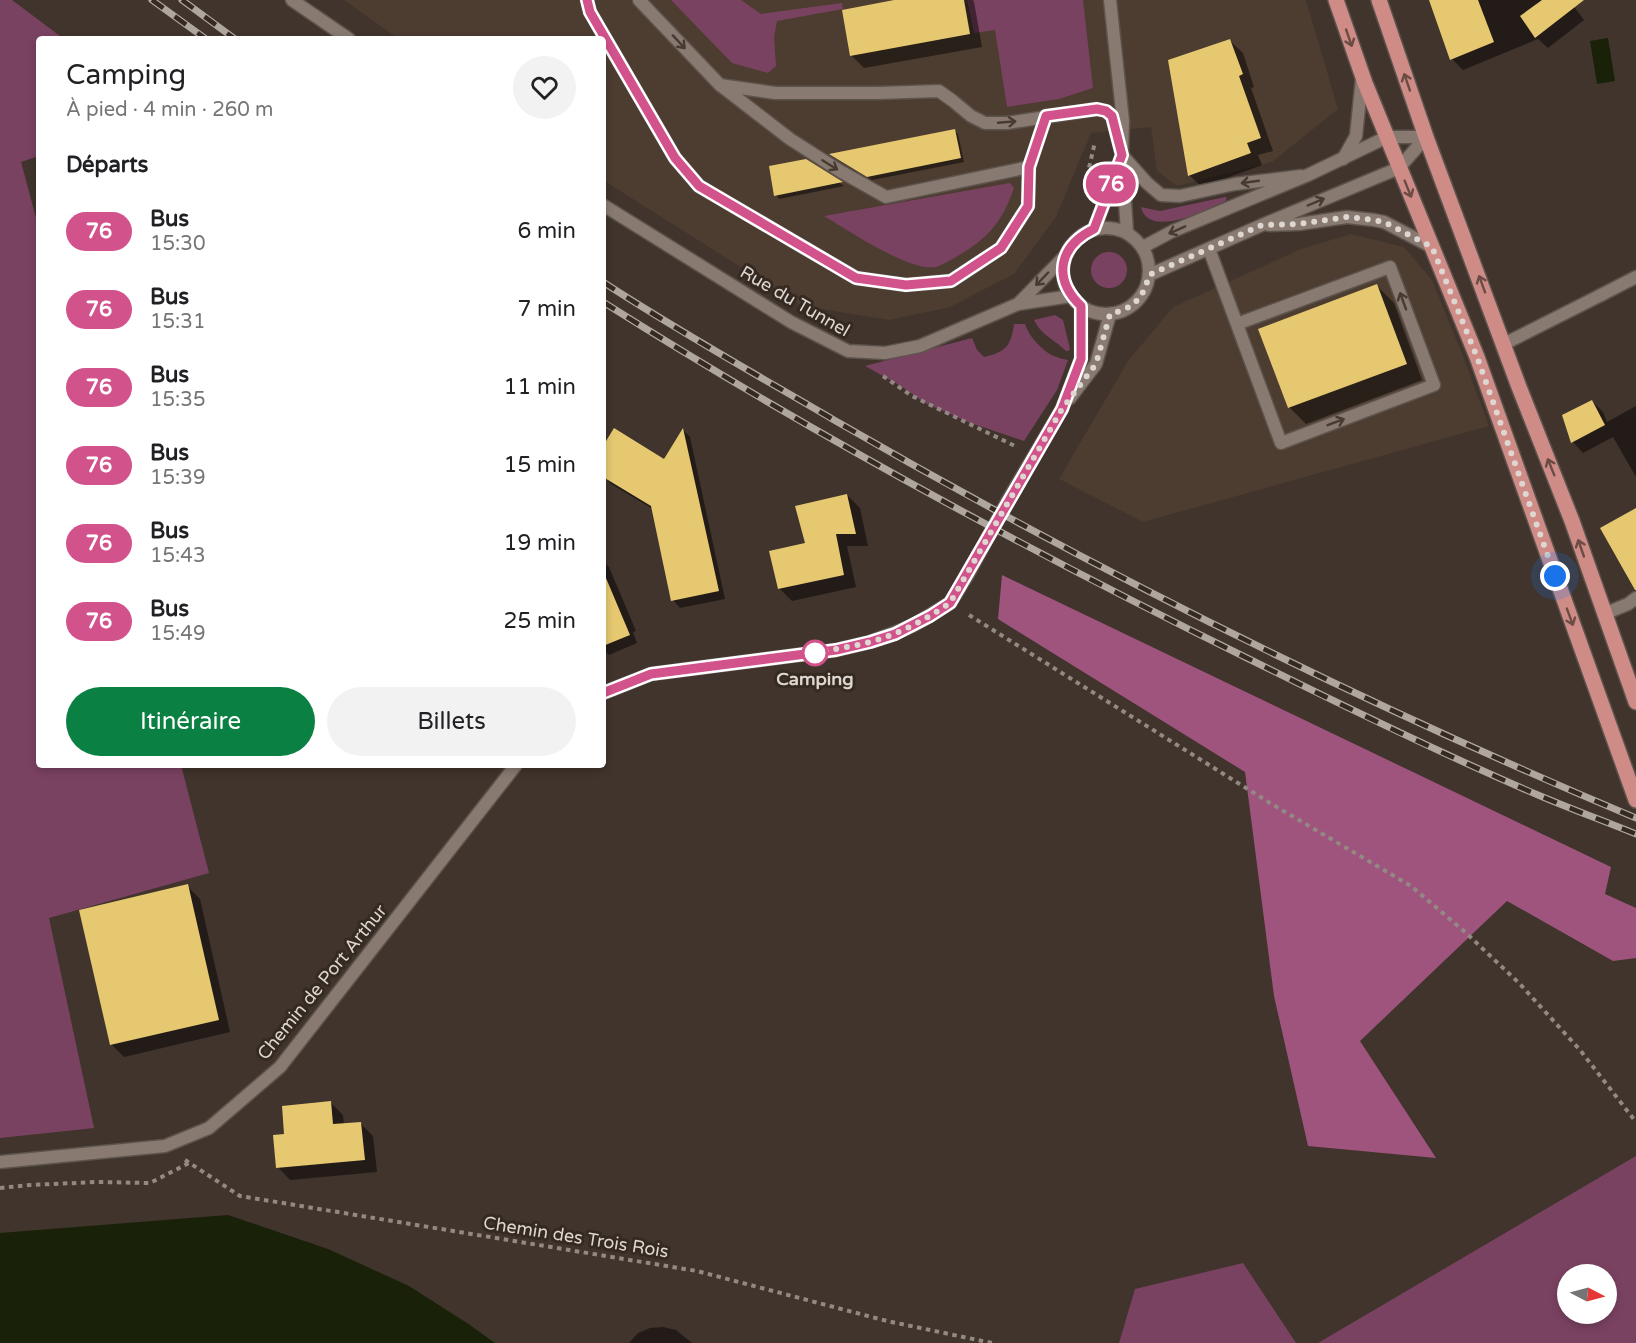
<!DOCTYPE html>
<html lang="fr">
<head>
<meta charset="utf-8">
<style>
  :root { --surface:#fff; --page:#f2f2f2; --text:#202124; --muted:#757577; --accent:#0b8043 }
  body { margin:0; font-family:"Varela Round",sans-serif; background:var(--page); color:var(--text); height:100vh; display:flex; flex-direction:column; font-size:22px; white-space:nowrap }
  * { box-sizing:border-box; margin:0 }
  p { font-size:20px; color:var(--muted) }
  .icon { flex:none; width:33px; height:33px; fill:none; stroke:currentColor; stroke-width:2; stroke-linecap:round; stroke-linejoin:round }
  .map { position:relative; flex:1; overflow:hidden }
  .sheet { position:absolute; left:36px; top:36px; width:570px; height:732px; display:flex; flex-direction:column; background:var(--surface); border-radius:6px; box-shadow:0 3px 9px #0003 }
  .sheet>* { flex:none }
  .badge { padding:0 12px; border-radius:20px; font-size:21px; line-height:39px }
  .needle { width:39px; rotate:96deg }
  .buttons { position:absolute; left:1557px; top:1264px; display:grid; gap:12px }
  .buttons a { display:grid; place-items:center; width:60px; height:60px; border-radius:50%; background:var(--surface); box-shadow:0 3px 9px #0003; font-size:30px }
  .you { position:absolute; width:30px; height:30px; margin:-15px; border:4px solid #fff; border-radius:50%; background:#1a73e8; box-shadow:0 0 0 9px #1a73e833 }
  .map>.badge { position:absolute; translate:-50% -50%; box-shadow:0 0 0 3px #fff }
  h2 { padding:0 30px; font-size:22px; line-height:54px }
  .round { display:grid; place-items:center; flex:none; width:63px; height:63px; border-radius:32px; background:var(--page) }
  .overview { display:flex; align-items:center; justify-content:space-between; height:102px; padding:0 30px }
  h1 { font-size:28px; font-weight:600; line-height:45px }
  .action { display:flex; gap:12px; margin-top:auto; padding:12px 30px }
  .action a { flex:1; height:69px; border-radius:36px; background:var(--accent); color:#fff; font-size:24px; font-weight:600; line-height:69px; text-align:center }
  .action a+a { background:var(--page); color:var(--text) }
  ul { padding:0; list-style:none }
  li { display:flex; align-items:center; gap:18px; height:78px; padding:0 30px }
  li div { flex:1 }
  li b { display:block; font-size:22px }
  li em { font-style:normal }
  li .badge { min-width:66px; font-weight:700; text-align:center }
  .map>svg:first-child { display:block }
  .built { fill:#4d3c30 }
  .green { fill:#7a4261; fill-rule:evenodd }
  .forest { fill:#9f547e }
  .water { fill:#192208 }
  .shadow { fill:#0007 }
  .building { fill:#e6c871 }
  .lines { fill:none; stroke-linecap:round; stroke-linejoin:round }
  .service-casing { stroke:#5d534d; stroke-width:15 }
  .minor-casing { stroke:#5d534d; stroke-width:15 }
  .tertiary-casing { stroke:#5d534d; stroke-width:15 }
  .primary-casing { stroke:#5d534d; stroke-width:18 }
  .path { stroke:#938983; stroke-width:4; stroke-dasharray:4.5 4.5; stroke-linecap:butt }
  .service { stroke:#887a71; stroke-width:12 }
  .minor { stroke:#887a71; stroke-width:12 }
  .tertiary { stroke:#887a71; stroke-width:12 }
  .primary { stroke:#cf8c87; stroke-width:15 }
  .rail-casing { stroke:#afa6a0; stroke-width:7 }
  .rail { stroke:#352a22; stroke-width:4.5; stroke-dasharray:14; stroke-linecap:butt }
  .oneway { stroke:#6b4c45 }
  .oneway2 { stroke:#463a32 }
  .line-casing { stroke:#fff; stroke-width:14 }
  .line { stroke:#d2528b; stroke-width:9 }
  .walk { stroke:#ded6d1; stroke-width:6; stroke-dasharray:0 10.8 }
  .stop-dot { fill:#fff; stroke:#d2528b; stroke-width:3 }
  .labels { text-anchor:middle; stroke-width:6; stroke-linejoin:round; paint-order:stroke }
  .street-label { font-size:18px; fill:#ded6d1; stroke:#352a22 }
  .stop-label { font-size:18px; font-weight:bold; fill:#ded6d1; stroke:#352a22 }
</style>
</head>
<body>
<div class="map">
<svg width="1636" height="1343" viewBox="0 0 1636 1343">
  <rect width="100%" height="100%" fill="#40342c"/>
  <g class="built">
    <path d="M344,0H1306L1338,109L1272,162L1177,186L1157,171L1151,127L1091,133L1056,217L1014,274L950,307L890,320L802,306L603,180V39H399Z"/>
    <path d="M1351,234L1404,247L1432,280L1463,356L1489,426L1143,522L1059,479L1128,361L1173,307L1301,249Z"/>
  </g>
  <g class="green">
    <path d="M0,0H12L64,39H39V156L21,162L39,229V765H181L209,873L49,918L94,1128L0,1138Z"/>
    <path d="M671,0H741L761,14L842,3L843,9L777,21L774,37L776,66L768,73L732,63Z"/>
    <path d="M967,0H1083L1093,88L1059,99L1007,107L995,30L974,33Z"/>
    <path d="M1010,183L1014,188C1004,217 991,236 964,252C956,257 945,264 936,267C909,272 848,230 824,216Z"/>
    <path d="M1225,197L1227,198L1224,203C1206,210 1148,239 1141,207L1160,211Z"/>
    <circle cx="1109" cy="270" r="18"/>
    <path d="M1055,315L1063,320L1070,349L1068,351H1066C1054,339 1042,336 1034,320Z"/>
    <path d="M1014,324H1025C1028,335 1042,351 1054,356C1058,358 1063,359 1068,360L1057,390L1024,441L968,422L925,403L901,386L865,366L972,338L977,350L984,357C1006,352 1011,346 1014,324Z"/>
    <path d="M1636,1156V1343H1318ZM1568,1275H1606V1314H1568Z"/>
    <path d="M1243,1263L1296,1343H1119L1135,1289Z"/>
  </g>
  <path class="forest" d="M1002,575L1611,867L1605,894L1636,908V958L1613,961L1507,901L1360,1041L1436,1158L1308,1146L1274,996L1245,772L998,619Z"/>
  <g class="water">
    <path d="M1608,38L1615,81L1597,84L1590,41Z"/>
    <path d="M228,1215L328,1249L409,1286L470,1325L495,1343H0V1233Z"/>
  </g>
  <g class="shadow">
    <path d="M902,0H973L974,2L982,47L864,68L851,55Z"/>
    <path d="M1434,0H1569L1584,20L1548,48L1538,39L1463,70L1452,59Z"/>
    <path d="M1230,41L1243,53L1254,87L1251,88L1273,151L1258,155L1262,165L1202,187L1189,175Z"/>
    <path d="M954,130L958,134L964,162L872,180L832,155Z"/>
    <path d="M806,160L844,186L779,199L776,195Z"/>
    <path d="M1377,286L1394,303L1422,380L1306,424L1289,407Z"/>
    <path d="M1592,401L1603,412L1607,422L1636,406V477L1613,437L1583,453L1573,442Z"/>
    <path d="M683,430L690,437L725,599L680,608L673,600L653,509L611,484L603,476V449L664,461Z"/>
    <path d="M847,495L860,508L868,546H847L856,587L792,601L779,588L807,544Z"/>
    <path d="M603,561L609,567L636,631L633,632L637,643L609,655L603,649Z"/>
    <path d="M187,886L200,899L230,1032L124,1057L112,1045L81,912Z"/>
    <path d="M331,1103L343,1115L344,1125L361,1124L373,1136L377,1172L290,1180L278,1167Z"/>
    <path d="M663,1327L676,1330L692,1343H629L638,1333L650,1328Z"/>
  </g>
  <g class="building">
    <path d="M894,0H964L970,34L850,56L842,10Z"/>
    <path d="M1429,0H1478L1494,42L1450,60Z"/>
    <path d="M1542,0H1584L1535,38L1520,16Z"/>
    <path d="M1230,39L1243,74L1239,76L1261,138L1247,143L1251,153L1188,176L1168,60Z"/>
    <path d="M955,129L961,158L867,177L829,154Z"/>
    <path d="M806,159L843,182L774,196L769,166Z"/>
    <path d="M1377,284L1407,364L1288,408L1258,329Z"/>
    <path d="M1592,400L1605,425L1571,443L1562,415Z"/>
    <path d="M614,428L664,459L683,428L719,591L671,601L651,506L603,477V446Z"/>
    <path d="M847,494L856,534H836L844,575L778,589L769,551L805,543L795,506Z"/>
    <path d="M1636,508V590H1635L1600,528Z"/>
    <path d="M603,571L630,635L603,646Z"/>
    <path d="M188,884L219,1020L110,1045L79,910Z"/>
    <path d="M331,1101L333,1124L361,1122L365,1160L276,1168L273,1135L284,1134L282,1106Z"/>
  </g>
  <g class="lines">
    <defs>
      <g id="service">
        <path d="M587,0L590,12L675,158L699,186L856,278L906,285L951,281L1001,248L1028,206L1029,167L1046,116"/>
        <path d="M639,0L720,85L790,139L840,171L886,197L1029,167"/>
        <path d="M720,85L775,93H879L939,91L953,101L971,116L985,123H1007L1097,109L1106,111L1112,116L1122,155L1147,183L1161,195L1180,196L1235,184L1301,176"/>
        <path d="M1209,249L1281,443L1434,385L1390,267L1237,324"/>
        <path d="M1504,344L1601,295"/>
        <path d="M1604,614L1628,604L1636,598"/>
      </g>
      <g id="minor">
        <path d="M292,0L349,39"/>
        <path d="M603,205L791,322L848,351L885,353L920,346L1018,304L1071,296"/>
        <path d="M1601,295L1636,277"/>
        <path d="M1018,304L1067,254"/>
      </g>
      <g id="tertiary">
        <path d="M1110,0L1123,121L1122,155L1127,232"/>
        <path d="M1343,159L1356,136L1362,78"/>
        <path d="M1269,225L1299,224L1347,217L1374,220L1384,222L1432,247"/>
        <circle cx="1106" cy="271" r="43"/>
        <path d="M1094,229L1121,159"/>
        <path d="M1143,247L1173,231L1308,175L1387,137H1426"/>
        <path d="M1149,275L1262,225L1399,168L1426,137"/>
        <path d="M1070,398L1096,364L1110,314"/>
        <path d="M603,693L651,674L836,650L870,642L912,626L950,603L968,574L1008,500L1062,409L1081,359V306"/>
        <path d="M0,1162L165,1146L209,1128L280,1067L516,765"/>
      </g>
      <g id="primary">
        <path d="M1336,0L1365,83L1477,357L1636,800"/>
        <path d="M1379,0L1426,137L1519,387L1572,521L1636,702"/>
      </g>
    </defs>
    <use href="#service" class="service-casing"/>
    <use href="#minor" class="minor-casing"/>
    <use href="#tertiary" class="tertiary-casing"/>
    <use href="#primary" class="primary-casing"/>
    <g class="path">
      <path d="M1085,185L1095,142"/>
      <path d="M883,376L912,396L1017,447"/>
      <path d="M969,615L1270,803L1411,886L1465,932L1519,983L1580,1050L1636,1122"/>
      <path d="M185,1160L240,1196L697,1271L887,1321L992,1343"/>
      <path d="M0,1188L30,1185L97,1182L150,1183L189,1163"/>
    </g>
    <use href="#service" class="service"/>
    <use href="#minor" class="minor"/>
    <use href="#tertiary" class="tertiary"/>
    <use href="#primary" class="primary"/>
    <defs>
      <g id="rail">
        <path d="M152,0L206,39"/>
        <path d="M182,0L235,39"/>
        <path d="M603,282C678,331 757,375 834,420C1093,569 1361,703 1636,818"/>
        <path d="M603,302C811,433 1027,550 1247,658C1343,706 1440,753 1538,795C1571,809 1604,821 1636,834"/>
      </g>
    </defs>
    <use href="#rail" class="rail-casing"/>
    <use href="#rail" class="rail"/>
  </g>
  <defs><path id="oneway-shaft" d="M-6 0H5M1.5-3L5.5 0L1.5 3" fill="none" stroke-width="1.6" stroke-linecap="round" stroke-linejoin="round" transform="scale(1.5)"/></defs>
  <g class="oneway">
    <use href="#oneway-shaft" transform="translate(1349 38) rotate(71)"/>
    <use href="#oneway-shaft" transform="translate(1407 82) rotate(-109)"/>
    <use href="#oneway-shaft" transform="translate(1408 189) rotate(68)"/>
    <use href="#oneway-shaft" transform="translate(1482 284) rotate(-110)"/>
    <use href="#oneway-shaft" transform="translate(1551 467) rotate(-112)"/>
    <use href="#oneway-shaft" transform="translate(1581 548) rotate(-109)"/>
    <use href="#oneway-shaft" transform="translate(1570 617) rotate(70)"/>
  </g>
  <g class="oneway2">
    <use href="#oneway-shaft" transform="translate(679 42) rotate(47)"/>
    <use href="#oneway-shaft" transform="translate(1007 122) rotate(-5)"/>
    <use href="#oneway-shaft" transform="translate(830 165) rotate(32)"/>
    <use href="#oneway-shaft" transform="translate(1250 182) rotate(172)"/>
    <use href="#oneway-shaft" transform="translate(1316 202) rotate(-23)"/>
    <use href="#oneway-shaft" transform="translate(1177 230) rotate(156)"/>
    <use href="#oneway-shaft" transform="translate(1042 279) rotate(134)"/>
    <use href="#oneway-shaft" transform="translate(1403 301) rotate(-110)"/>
    <use href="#oneway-shaft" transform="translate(1336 422) rotate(-21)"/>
  </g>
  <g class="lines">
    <defs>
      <path id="line" d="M587,0L590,12L675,158L699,186L856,278L906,285L951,281L1001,248L1028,206L1029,167L1046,116L1097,109L1106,111L1112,116L1122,155L1094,229C1059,246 1052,278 1081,306V359L1062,409L950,603L930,616L895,634L870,642L836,650L651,674L603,693"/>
    </defs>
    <use href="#line" class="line-casing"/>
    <use href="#line" class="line"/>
    <path class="walk" d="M815,653C833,649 852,647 870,642C899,634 925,620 950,603L1062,409L1096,364L1110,314C1134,308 1143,299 1149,275L1262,225L1299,224L1347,217L1374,220L1384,222L1432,247L1477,357L1555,576"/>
  </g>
  <circle class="stop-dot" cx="815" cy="653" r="12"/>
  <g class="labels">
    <g class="street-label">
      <text transform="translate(795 301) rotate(30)" y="6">Rue du Tunnel</text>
      <text transform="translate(322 982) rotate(-51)" y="6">Chemin de Port Arthur</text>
      <text transform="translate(576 1237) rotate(9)" y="6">Chemin des Trois Rois</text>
    </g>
    <g class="stop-label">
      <text x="815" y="685">Camping</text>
    </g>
  </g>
</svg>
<div class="buttons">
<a><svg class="needle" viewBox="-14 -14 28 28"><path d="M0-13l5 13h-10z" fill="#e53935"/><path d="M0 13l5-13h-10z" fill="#757577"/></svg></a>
</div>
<div class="you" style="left:1555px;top:576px"></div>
<b class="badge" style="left:1111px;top:184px;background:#d2528b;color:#fff">76</b>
<section class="sheet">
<div class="overview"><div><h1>Camping</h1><p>À pied · 4 min · 260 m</p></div><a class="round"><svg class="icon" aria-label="heart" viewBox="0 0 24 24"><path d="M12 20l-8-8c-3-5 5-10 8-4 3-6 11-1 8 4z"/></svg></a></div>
<h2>Départs</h2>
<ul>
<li><span class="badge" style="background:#d2528b;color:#fff">76</span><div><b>Bus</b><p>15:30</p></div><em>6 min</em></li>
<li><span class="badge" style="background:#d2528b;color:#fff">76</span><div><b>Bus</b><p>15:31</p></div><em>7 min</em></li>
<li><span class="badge" style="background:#d2528b;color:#fff">76</span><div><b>Bus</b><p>15:35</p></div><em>11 min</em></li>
<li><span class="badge" style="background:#d2528b;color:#fff">76</span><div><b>Bus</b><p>15:39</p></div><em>15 min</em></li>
<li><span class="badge" style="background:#d2528b;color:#fff">76</span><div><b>Bus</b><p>15:43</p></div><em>19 min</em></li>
<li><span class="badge" style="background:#d2528b;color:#fff">76</span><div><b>Bus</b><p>15:49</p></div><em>25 min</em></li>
</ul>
<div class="action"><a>Itinéraire</a><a>Billets</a></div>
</section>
</div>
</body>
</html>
